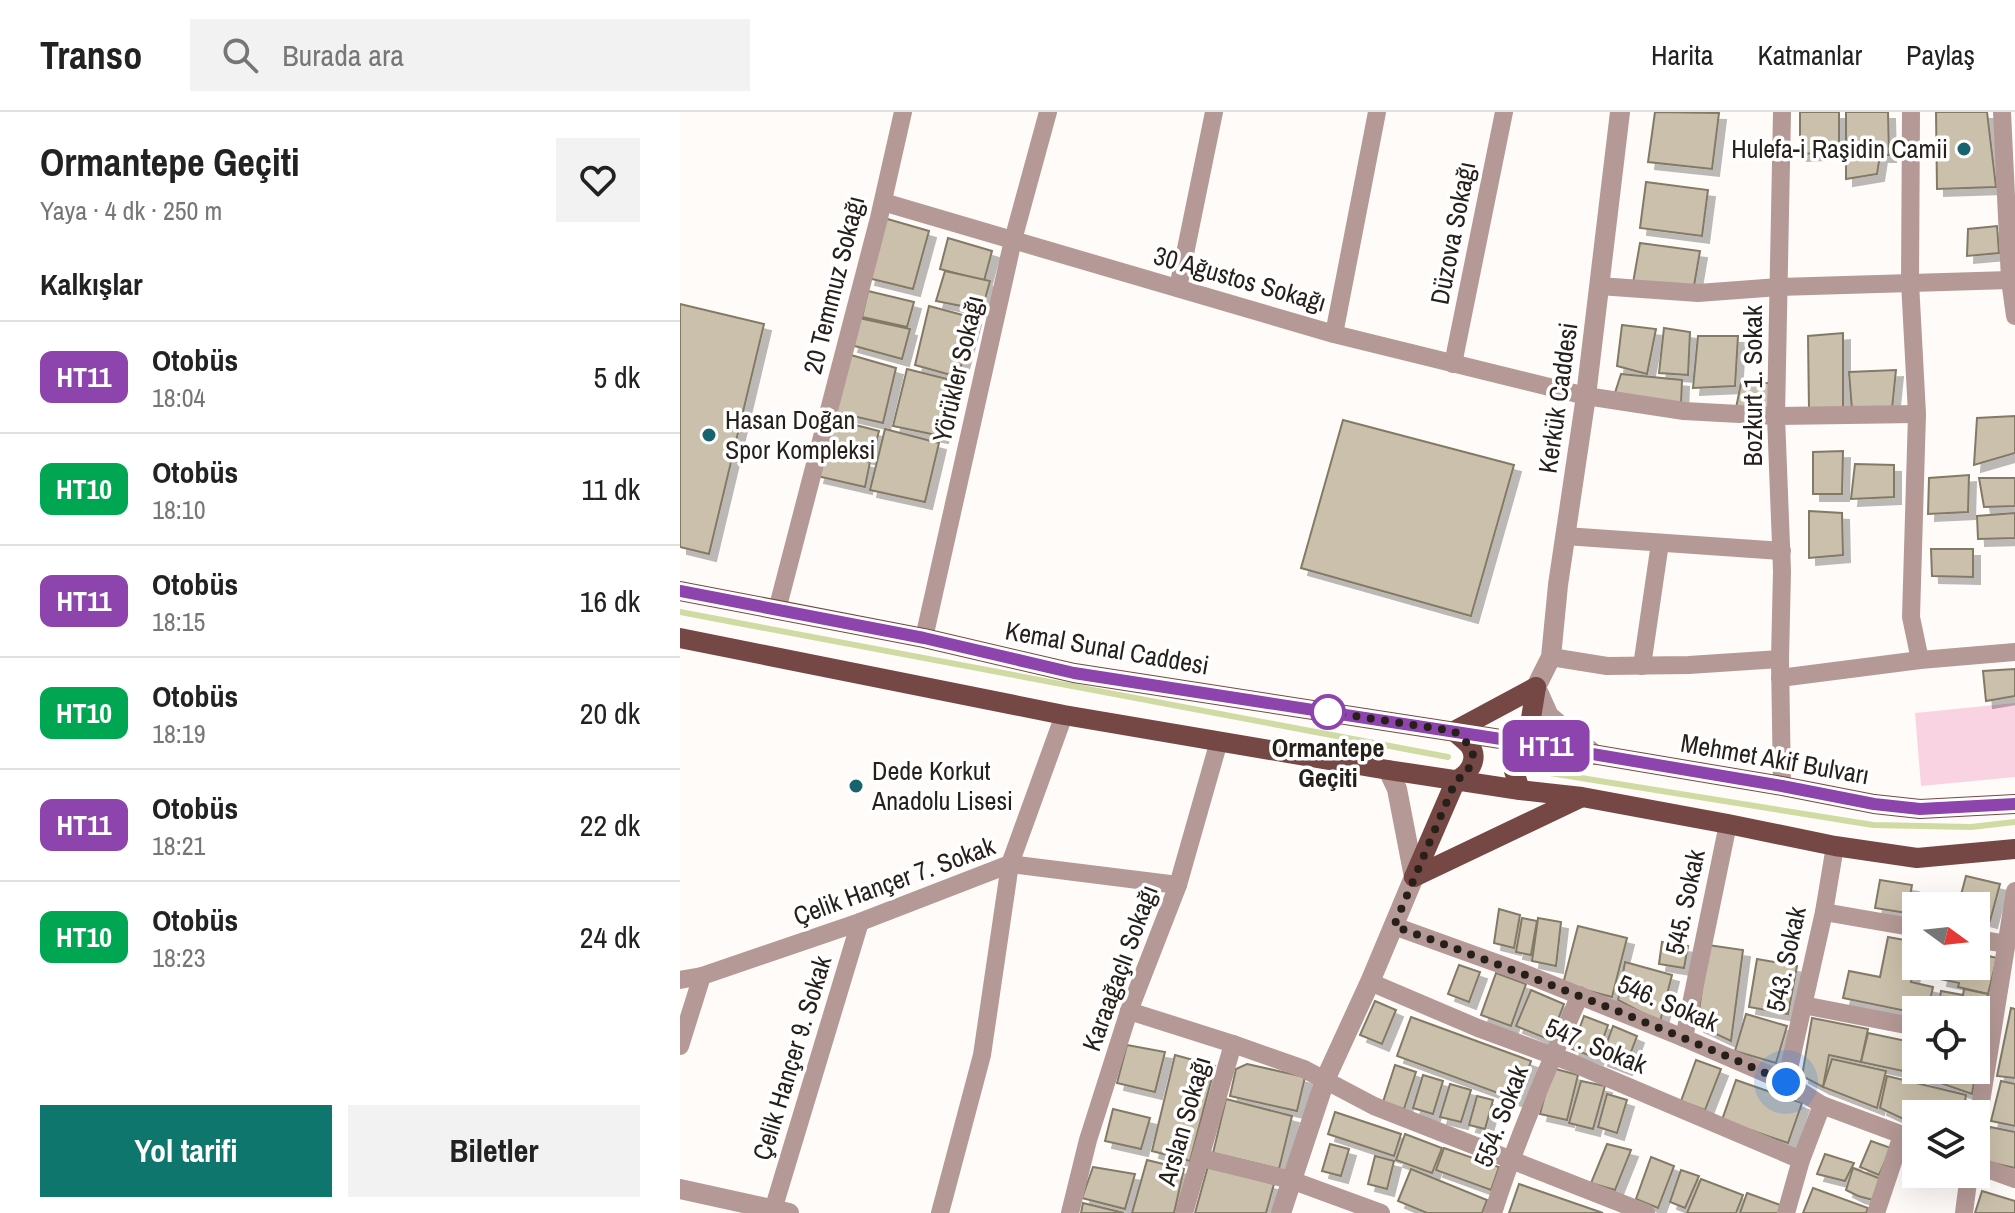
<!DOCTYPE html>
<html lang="tr">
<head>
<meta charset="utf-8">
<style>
  :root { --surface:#fff; --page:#f2f2f2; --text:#222; --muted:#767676; --line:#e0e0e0; --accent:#0f766e }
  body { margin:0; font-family:"Archivo Narrow",sans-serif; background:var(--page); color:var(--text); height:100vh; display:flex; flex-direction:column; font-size:30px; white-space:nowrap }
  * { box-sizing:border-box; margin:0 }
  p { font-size:26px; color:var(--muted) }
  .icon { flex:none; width:44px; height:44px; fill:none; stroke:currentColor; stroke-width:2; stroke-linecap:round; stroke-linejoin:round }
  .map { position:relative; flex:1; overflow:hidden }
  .details { display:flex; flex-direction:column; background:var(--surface); width:680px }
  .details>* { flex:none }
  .badge { padding:0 16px; border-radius:12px; font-size:28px; line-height:52px }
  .needle { width:52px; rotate:105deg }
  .buttons { position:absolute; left:1222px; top:780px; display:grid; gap:16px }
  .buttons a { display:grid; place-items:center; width:88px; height:88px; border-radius:0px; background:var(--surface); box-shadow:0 8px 32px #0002; font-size:40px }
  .you { position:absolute; width:40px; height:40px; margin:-20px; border:6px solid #fff; border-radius:50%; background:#1a73e8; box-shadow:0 0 0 12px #1a73e833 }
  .map>.badge { position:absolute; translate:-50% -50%; box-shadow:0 0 0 4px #fff }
  h2 { padding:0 40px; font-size:30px; line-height:72px }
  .round { display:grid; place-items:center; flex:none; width:84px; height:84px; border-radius:0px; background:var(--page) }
  .headline { display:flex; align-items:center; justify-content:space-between; height:136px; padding:0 40px }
  h1 { font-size:38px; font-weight:700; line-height:60px }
  .primary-button { display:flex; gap:16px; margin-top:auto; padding:16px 40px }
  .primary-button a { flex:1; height:92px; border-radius:0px; background:var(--accent); color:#fff; font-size:32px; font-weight:700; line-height:92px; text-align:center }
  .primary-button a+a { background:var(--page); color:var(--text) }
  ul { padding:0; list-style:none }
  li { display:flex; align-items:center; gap:24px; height:112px; padding:0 40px; border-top:2px solid var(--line) }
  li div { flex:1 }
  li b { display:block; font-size:30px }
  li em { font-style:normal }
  li .badge { min-width:88px; font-weight:700; text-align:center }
  header { display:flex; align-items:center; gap:48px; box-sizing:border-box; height:112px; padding:0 40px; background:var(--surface); border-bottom:2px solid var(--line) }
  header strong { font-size:38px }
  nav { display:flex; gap:44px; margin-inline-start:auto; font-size:28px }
  .search { width:560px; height:72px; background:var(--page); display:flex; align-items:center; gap:20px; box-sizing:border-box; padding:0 28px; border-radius:0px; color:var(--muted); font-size:30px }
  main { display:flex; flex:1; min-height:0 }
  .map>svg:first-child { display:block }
  .park { fill:#fad3e2 }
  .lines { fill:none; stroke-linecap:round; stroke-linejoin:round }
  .stream { stroke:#d0daa3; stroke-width:6 }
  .building { fill:#cac0ab; stroke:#837a66; stroke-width:2; filter:url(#shadow) }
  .minor { stroke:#b59996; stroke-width:18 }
  .tertiary { stroke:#b59996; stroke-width:20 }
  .primary { stroke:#764845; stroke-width:20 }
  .line-casing { stroke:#fff; stroke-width:18 }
  .line { stroke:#8e44ad; stroke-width:12 }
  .walk { stroke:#271f1a; stroke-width:8; stroke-dasharray:0 14.4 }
  .poi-dot { fill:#17636e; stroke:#fff; stroke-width:3 }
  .stop-dot { fill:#fff; stroke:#8e44ad; stroke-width:4 }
  .labels { text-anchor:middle; stroke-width:7; stroke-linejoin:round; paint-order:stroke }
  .poi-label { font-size:26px; fill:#271f1a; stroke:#fff; text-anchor:start }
  .street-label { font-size:26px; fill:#271f1a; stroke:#fff }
  .stop-label { font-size:26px; font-weight:bold; fill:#271f1a; stroke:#fff }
</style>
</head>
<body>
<header>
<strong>Transo</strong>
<div class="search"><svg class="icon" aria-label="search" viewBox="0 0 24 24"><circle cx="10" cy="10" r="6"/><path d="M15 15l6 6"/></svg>Burada ara</div>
<nav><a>Harita</a><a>Katmanlar</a><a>Paylaş</a></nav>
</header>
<main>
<section class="details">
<div class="headline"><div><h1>Ormantepe Geçiti</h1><p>Yaya · 4 dk · 250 m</p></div><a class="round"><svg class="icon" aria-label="heart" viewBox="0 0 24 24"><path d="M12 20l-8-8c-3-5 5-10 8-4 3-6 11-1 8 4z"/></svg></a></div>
<h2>Kalkışlar</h2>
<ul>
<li><span class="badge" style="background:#8e44ad;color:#fff">HT11</span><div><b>Otobüs</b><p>18:04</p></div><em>5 dk</em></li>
<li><span class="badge" style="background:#00a651;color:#fff">HT10</span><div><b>Otobüs</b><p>18:10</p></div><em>11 dk</em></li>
<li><span class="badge" style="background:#8e44ad;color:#fff">HT11</span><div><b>Otobüs</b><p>18:15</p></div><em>16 dk</em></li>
<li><span class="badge" style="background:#00a651;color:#fff">HT10</span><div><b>Otobüs</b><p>18:19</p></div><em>20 dk</em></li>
<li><span class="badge" style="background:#8e44ad;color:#fff">HT11</span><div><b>Otobüs</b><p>18:21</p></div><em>22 dk</em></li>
<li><span class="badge" style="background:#00a651;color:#fff">HT10</span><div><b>Otobüs</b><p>18:23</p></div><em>24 dk</em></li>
</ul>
<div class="primary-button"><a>Yol tarifi</a><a>Biletler</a></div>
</section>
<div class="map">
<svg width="1335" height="1101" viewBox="0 0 1335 1101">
  <defs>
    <filter id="shadow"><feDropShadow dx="7" dy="7" stdDeviation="0" flood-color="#0004"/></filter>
  </defs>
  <rect width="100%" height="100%" fill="#fffbf8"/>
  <path class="park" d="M1335,591V665L1241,674L1235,601Z"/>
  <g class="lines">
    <g class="stream">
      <path d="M0,500L768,645"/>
      <path d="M870,661L1193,713L1291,715L1335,710"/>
    </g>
  </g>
  <g class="building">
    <path d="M975,0L1039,1L1032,57L968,50Z"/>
    <path d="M1120,0H1159V40L1120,42Z"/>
    <path d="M1166,0H1208L1209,43H1200L1197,62L1166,67Z"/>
    <path d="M1256,0H1307L1316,75L1257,77Z"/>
    <path d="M966,70L1028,78L1022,124L960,116Z"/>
    <path d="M204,106L249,119L233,177L188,166Z"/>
    <path d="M1317,114L1319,141L1287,144L1288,117Z"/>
    <path d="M268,126L312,139L304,169L260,157Z"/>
    <path d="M960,131L1020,139L1014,174L953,171Z"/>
    <path d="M265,159L310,169L302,198L256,189Z"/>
    <path d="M188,179L234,190L227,215L182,205Z"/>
    <path d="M0,192L84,212L29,442L0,435Z"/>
    <path d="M249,194L294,206L278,265L235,253Z"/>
    <path d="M179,206L230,217L222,247L171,233Z"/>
    <path d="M942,213L976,217L967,262L937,254Z"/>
    <path d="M984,216L1010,220L1008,263L979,261Z"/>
    <path d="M1163,221V297H1129L1128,224Z"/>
    <path d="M1018,224H1058L1055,274L1013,276Z"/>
    <path d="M171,243L216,256L203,311L156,300Z"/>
    <path d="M227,257L275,269L261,324L213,314Z"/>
    <path d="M1216,258L1212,297L1172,298L1169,260Z"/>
    <path d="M941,262L1002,268L1001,293L934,284Z"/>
    <path d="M1061,271H1092L1091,298L1056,296Z"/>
    <path d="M1335,304V341L1294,353L1297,306Z"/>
    <path d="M152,307L199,319L192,346L144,336Z"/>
    <path d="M663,308L834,353L791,504L621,456Z"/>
    <path d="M205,317L259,331L245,390L190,378Z"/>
    <path d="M145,339L190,350L185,375L137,364Z"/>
    <path d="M1163,339L1162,382H1133V340Z"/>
    <path d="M1175,352L1214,353V385L1171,387Z"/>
    <path d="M1289,363L1288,400L1248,402L1249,366Z"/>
    <path d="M1299,366H1335V394L1304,395Z"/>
    <path d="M1129,399L1162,401L1163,443L1129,446Z"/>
    <path d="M1335,401V426L1298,427L1297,404Z"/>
    <path d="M1251,437H1293V465L1252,464Z"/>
    <path d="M1335,557V584L1306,589L1303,559Z"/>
    <path d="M1286,764L1320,772L1310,809L1296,805V794H1278Z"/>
    <path d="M1200,768L1232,773L1227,801L1195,796Z"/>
    <path d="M819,797L840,803L834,836L814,831Z"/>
    <path d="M842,806L857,809L851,843L836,840Z"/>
    <path d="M858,806L881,810L876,854L852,849Z"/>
    <path d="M898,814L947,826L932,885L883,872Z"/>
    <path d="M1208,825L1236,830V845L1231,870L1253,875L1248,898H1236V901L1163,886L1169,859L1200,865Z"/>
    <path d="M982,830L1008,834L1004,856L979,852Z"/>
    <path d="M1028,833L1063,838L1051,929L1017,913Z"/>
    <path d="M1296,841L1317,846L1308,882L1278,875L1279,871L1260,867L1263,854H1296Z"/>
    <path d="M1077,847L1117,854L1108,902L1069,895Z"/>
    <path d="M945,850L992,863L980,910L938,888Z"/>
    <path d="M779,853L800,860L789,890L768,882Z"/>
    <path d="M816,861L846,872L831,914L801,903Z"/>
    <path d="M1284,877L1308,882L1302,916L1296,915V898H1258L1261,879L1283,883Z"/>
    <path d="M851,878L884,892L870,928L836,914Z"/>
    <path d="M695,889L716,898L702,932L680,923Z"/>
    <path d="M1331,896L1335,897V966L1317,964Z"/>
    <path d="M1066,902L1107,914L1096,951L1055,939Z"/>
    <path d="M904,904L928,913L916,946L892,937Z"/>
    <path d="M731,905L851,949L837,988L717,944Z"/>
    <path d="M1132,906L1188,917L1181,950L1149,943L1143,975L1122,964Z"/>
    <path d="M933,914L957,924L945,956L921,947Z"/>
    <path d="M1188,921L1236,931L1237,962L1181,950Z"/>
    <path d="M447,933L485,940L475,980L437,971Z"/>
    <path d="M495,943L535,954L510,1049L472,1039Z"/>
    <path d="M1152,947L1206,959L1197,996L1143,975Z"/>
    <path d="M1016,948L1041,957L1025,998L1001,989Z"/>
    <path d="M567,952L625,965L617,999L550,984L556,957Z"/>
    <path d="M715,953L736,960L724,997L703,990Z"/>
    <path d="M872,956L898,963L887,1008L860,1002Z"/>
    <path d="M1242,958H1296L1292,982L1240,964Z"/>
    <path d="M743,963L763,969L753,1002L733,996Z"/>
    <path d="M1207,964L1286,983L1283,1002H1236V1013L1200,996Z"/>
    <path d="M1056,968L1122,991L1108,1031L1042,1008Z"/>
    <path d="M901,969L925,974L913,1017L889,1011Z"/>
    <path d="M1321,969L1335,972V1014L1311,1009Z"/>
    <path d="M770,972L791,978L781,1010L760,1005Z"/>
    <path d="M927,982L947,988L937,1021L918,1015Z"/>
    <path d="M797,984L813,988L805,1017L789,1013Z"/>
    <path d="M546,987L612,1004L599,1057L533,1041Z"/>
    <path d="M433,997L470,1006L461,1037L425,1029Z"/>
    <path d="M655,1000L721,1022L714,1044L648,1022Z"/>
    <path d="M1310,1015L1335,1020V1056L1300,1048Z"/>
    <path d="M725,1022L762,1036L752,1061L716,1048Z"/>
    <path d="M1191,1029L1211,1036L1199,1063L1180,1055Z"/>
    <path d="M650,1032L669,1037L661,1064L642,1059Z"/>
    <path d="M927,1032L951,1038L935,1078L911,1071Z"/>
    <path d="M764,1036L819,1055L811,1078L756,1058Z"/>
    <path d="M1145,1042L1174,1051L1165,1069L1137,1062Z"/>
    <path d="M695,1044L714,1049L707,1077L688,1072Z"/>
    <path d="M971,1045L994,1054L978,1096L956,1087Z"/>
    <path d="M467,1048L504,1057L494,1101H452Z"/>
    <path d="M528,1054L594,1072L586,1101H515Z"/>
    <path d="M413,1055L455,1062L445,1097L402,1086Z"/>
    <path d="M1173,1056L1201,1067L1193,1088L1178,1084L1166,1078Z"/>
    <path d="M731,1057L807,1088L802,1101H747L718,1089Z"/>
    <path d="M1001,1058L1019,1064L1005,1096L990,1090Z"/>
    <path d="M1021,1067L1063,1083L1056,1101H1007Z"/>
    <path d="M839,1072L923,1101H829Z"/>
    <path d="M1133,1076L1188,1096L1186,1101H1123Z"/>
    <path d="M1302,1079L1335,1089V1101H1295Z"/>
    <path d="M1067,1081L1103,1094L1100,1101H1060Z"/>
    <path d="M403,1091L444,1101H401Z"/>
  </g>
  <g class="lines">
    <g class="minor">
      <path d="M1102,0L1096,304L1102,459L1100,547L1102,674"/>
      <path d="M1231,0L1230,170L1237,302L1231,505L1240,548L1335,540"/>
      <path d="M1322,0L1330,168L1335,204"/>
      <path d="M203,90L654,222L906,284L1004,299L1096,304L1237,302"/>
      <path d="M919,174L1018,181L1099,175L1330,168L1335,176"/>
      <path d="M498,176L534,0"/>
      <path d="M654,222L697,0"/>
      <path d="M773,252L824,0"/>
      <path d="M885,424L1102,439"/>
      <path d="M97,498L199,106L223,0"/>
      <path d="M244,526L333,128L368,0"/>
      <path d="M871,545L927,554L1009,553L1100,547"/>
      <path d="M962,554L980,431"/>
      <path d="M1100,566L1240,548"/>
      <path d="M1144,800L1236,816"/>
      <path d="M714,814L836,858L1004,926L1106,970L1142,993L1236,1028"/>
      <path d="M1296,827L1327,832"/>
      <path d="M0,868L22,864L180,810L330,752L498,773"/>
      <path d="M690,870L798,916L890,950L1121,1048"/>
      <path d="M1123,893L1236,915"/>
      <path d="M449,899L553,932L624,957L694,994L966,1101"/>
      <path d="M1004,926L1048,712"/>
      <path d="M0,934L22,864"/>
      <path d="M1106,970L1144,800L1155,734"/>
      <path d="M1296,1021L1335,779"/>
      <path d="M521,1046L611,1068L701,1101"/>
      <path d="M1296,1053L1335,1067"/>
      <path d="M93,1098L180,810"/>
      <path d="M260,1101L302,943L330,752L384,603"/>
      <path d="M390,1101L408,1028L449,899L498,773L539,629"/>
      <path d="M504,1101L553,932"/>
      <path d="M813,1101C837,1026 868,955 900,883"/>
      <path d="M1106,1101L1121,1048L1142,993"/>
      <path d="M1196,1101L1222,1023"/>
      <path d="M1284,1101L1289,1062"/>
    </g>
    <g class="tertiary">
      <path d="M915,643L869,604L856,575L871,545L878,473L906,284L940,0"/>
      <path d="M0,1077L109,1101"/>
      <path d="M601,1101L645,968L690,870L734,765L717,677L708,658"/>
    </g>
    <g class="primary">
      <path d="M0,479L244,526L394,561L847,631L1102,674L1194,692L1240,697L1335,692"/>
      <path d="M0,526L384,603L708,658L840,678L902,685L1048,712L1155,734L1237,746L1335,737"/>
      <path d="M840,678L834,659L847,631L856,575"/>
      <path d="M734,765L776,668C789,663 799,647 790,634C786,629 779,624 774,619L856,575"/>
      <path d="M734,765L900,686"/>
    </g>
  </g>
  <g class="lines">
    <defs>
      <path id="line" d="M0,479L244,526L394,561L847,631L1102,674L1194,692L1240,697L1335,692"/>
    </defs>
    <use href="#line" class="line-casing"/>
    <use href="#line" class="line"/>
    <path class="walk" d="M648,600L774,619L790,634L793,642L787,662L776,668L714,814C846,862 977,913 1106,970"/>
  </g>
  <g class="poi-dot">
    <circle cx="1284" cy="37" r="8"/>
    <circle cx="29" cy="323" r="8"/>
    <circle cx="176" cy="674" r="8"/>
  </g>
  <circle class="stop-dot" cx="648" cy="600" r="16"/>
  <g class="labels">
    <g class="poi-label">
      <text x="1268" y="46" text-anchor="end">Hulefa-i Raşidin Camii</text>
      <text x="45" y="317">Hasan Doğan<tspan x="45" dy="30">Spor Kompleksi</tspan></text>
      <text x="192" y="668">Dede Korkut<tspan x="192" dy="30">Anadolu Lisesi</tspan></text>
    </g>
    <g class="street-label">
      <text transform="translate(773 121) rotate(-79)" y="9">Düzova Sokağı</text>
      <text transform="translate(560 167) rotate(16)" y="9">30 Ağustos Sokağı</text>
      <text transform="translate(154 173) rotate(-76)" y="9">20 Temmuz Sokağı</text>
      <text transform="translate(278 257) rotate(-77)" y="9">Yörükler Sokağı</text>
      <text transform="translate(1073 274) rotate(-90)" y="9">Bozkurt 1. Sokak</text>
      <text transform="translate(878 286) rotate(-82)" y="9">Kerkük Caddesi</text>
      <text transform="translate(427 536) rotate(10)" y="9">Kemal Sunal Caddesi</text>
      <text transform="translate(1095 647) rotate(10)" y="9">Mehmet Akif Bulvarı</text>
      <text transform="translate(214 769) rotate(-20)" y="9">Çelik Hançer 7. Sokak</text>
      <text transform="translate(1005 790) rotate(-78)" y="9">545. Sokak</text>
      <text transform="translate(1106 847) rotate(-78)" y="9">543. Sokak</text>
      <text transform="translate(440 856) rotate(-70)" y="9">Karaağaçlı Sokağı</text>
      <text transform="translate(988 891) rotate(23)" y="9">546. Sokak</text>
      <text transform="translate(916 934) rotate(22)" y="9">547. Sokak</text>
      <text transform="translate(112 946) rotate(-73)" y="9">Çelik Hançer 9. Sokak</text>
      <text transform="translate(821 1004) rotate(-69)" y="9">554. Sokak</text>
      <text transform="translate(504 1009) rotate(-74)" y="9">Arslan Sokağı</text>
    </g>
    <g class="stop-label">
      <text x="648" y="645">Ormantepe<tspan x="648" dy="30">Geçiti</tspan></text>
    </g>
  </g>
</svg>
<div class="buttons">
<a><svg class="needle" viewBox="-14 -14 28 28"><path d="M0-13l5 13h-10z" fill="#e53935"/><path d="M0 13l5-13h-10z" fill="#767676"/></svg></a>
<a><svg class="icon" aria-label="locate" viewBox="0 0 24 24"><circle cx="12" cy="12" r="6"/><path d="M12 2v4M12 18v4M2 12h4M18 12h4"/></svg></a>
<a><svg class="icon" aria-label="layers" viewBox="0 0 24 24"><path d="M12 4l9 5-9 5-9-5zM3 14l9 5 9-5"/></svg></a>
</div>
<div class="you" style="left:1106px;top:970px"></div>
<b class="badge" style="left:866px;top:634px;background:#8e44ad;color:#fff">HT11</b>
</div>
</main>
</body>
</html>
